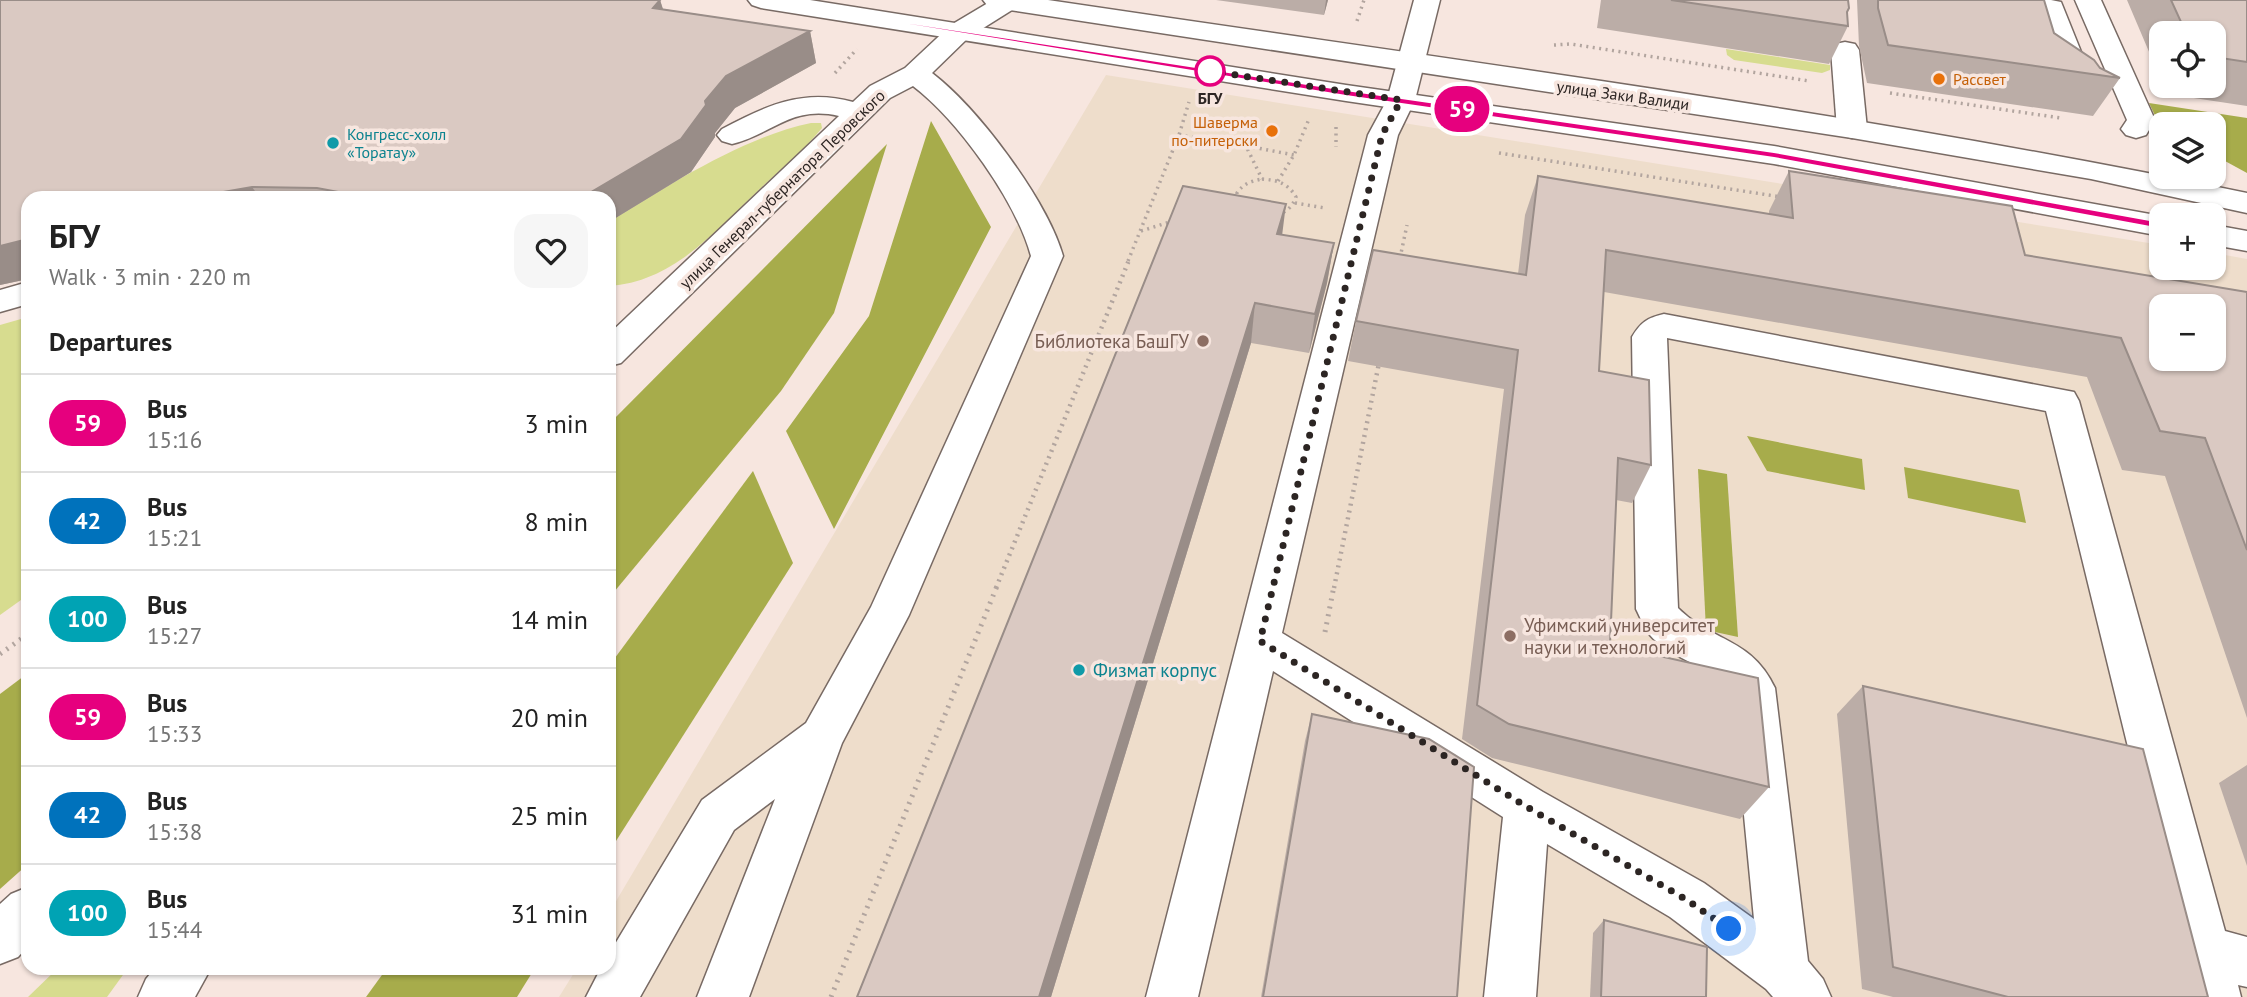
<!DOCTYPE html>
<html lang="en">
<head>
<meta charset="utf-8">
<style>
  :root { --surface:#fff; --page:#f6f6f6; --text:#222; --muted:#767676; --line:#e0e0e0 }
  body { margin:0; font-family:"PT Sans",sans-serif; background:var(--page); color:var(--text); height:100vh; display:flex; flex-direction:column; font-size:26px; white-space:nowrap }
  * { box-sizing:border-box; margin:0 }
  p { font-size:23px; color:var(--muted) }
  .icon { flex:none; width:38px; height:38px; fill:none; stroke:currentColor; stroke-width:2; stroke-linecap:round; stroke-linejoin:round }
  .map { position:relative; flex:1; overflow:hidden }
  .sheet { position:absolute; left:21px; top:191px; width:595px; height:784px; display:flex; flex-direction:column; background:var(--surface); border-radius:21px; box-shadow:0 2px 5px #0004 }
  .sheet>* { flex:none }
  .badge { padding:0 14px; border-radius:23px; font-size:24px; line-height:46px }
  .controls { position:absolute; left:2149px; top:21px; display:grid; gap:14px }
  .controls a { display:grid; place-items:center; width:77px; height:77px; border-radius:14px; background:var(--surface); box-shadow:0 2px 5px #0004; font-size:35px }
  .you { position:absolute; width:35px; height:35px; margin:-18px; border:5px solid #fff; border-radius:50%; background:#1a73e8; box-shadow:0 0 0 10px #1a73e833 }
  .map>.badge { position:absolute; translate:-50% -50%; box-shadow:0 0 0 4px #fff }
  h2 { padding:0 28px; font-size:26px; line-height:63px }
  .round { display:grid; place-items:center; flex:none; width:74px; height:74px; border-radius:21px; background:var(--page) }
  .summary { display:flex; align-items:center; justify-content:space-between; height:119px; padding:0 28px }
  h1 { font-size:33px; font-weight:800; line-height:52px }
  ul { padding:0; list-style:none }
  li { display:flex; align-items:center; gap:21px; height:98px; padding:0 28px; border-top:2px solid var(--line) }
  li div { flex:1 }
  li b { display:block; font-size:26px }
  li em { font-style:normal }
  li .badge { min-width:77px; font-weight:700; text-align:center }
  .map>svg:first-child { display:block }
  .education { fill:#eeddcb; fill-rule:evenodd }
  .green { fill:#d7dc8f }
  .forest { fill:#a7ac4b }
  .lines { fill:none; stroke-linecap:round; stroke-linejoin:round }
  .minor-casing { stroke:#786a64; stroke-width:3 }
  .major-casing { stroke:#786a64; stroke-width:3 }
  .path-far2 { stroke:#b2a59f; stroke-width:3.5; stroke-dasharray:2 4.5; stroke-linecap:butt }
  .path-far1 { stroke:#b2a59f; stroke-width:4.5; stroke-dasharray:2 5; stroke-linecap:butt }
  .path { stroke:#b2a59f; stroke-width:5; stroke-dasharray:2 6; stroke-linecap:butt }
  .minor { fill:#fff; fill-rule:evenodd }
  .major { fill:#fff; fill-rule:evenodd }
  .wall { fill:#bbada7 }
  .shaded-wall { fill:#998d88 }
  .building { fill:#dac9c2; stroke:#998d88; stroke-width:2; fill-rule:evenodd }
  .line { fill:#e6007e; stroke:#fff; stroke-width:2 }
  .walk { stroke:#2c2523; stroke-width:7; stroke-dasharray:0 12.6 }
  .stop-dot { fill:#fff; stroke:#e6007e; stroke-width:3.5 }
  .food-dot { fill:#e8710a; stroke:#f7e6df; stroke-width:2.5 }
  .culture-dot { fill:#0f9aa8; stroke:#f7e6df; stroke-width:2.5 }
  .education-dot { fill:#8d6e63; stroke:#f7e6df; stroke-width:2.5 }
  .labels { text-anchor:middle; stroke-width:7; stroke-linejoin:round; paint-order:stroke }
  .far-food-label { font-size:16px; fill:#c56008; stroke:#f7e6df; text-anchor:start }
  .far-street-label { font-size:16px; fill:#2c2523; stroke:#f7e6df }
  .far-stop-label { font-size:16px; font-weight:bold; fill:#2c2523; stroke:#f7e6df }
  .far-culture-label { font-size:16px; fill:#0d838f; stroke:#f7e6df; text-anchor:start }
  .education-label { font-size:19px; fill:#785e54; stroke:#f7e6df; text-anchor:end }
  .culture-label { font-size:19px; fill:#0d838f; stroke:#f7e6df; text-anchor:start }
</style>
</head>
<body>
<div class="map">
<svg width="2247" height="997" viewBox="0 0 2247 997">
  <rect width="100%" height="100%" fill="#f7e6df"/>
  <path class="education" d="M1106,75L2161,245V268H2214V253L2247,259V997H559L577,968H609V913ZM2161,306H2214V359H2161Z"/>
  <g class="green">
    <path d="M1726,49L1830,65V70L1822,73L1734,60L1727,55Z"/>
    <path d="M811,123H821L822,128C805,149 783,167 764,185C719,227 675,282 609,286V221C668,186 743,137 811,123Z"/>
    <path d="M28,317V595L0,615V325Z"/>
    <path d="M58,968H128L107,997H28Z"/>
  </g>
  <g class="forest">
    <path d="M2149,103L2247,118V173L2214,155V124H2161V128Z"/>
    <path d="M931,121L991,227L834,529L786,431L869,316Z"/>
    <path d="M887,144L834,313L781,391L609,598V424Z"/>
    <path d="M1747,436L1862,459L1865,490L1767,471Z"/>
    <path d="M1904,467L2019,490L2026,523L1908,498Z"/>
    <path d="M1698,469L1727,474L1738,637L1706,630Z"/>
    <path d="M753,471L793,563L609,852V666Z"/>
    <path d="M28,673V864L0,889V694Z"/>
    <path d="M387,968H535L517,997H366Z"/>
  </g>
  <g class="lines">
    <defs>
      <g id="minor">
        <path d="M993,0H1024L1020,5L969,37L932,73C978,108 1047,200 1063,256L909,615L842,743L749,997H697L775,799L734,830L640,997H586L601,968H609V954L702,800L806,723L871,607L1031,256C1016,201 958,120 913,86L890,98L621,363L609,366V334L839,116C791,105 773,134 732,144L722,141L717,135L722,129C765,106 803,88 853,102L870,86L905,68L951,25Z"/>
        <path d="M1414,0H1440L1415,100L1398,135L1282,633L1543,792L1704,883L1754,919L1732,691C1710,665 1671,660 1649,634C1644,627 1640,617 1636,609L1632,337C1641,322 1647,318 1664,314L2074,392L2079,401L2225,931L2247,937V987L2238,985L2241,997H2189L2046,411L1667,338L1678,608C1713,643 1751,637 1775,688L1808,961L1823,979L1831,997H1773L1766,989L1670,917L1547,844L1536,997H1484L1503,817L1273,671L1198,997H1146L1368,135L1387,100Z"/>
        <path d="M1981,0H2051L2061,2L2096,89L2092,95L2082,97L2072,95L2068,89L2041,14L1985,5Z"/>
        <path d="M2075,0H2101L2155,120L2146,135L2136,138L2126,135L2121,129L2127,120Z"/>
        <path d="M1845,42L1855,44L1859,50L1867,129L1862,135L1852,138L1842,135L1837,129L1831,50L1835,44Z"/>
        <path d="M28,282V304L0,312V290Z"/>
        <path d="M28,887V946L18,957L0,964V904L11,894Z"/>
        <path d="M155,968H211L195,997H138L146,979Z"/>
      </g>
      <g id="major">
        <path d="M748,0H810L1346,85L1774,146L2161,216V236L1774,164L1346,101L761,8L752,5Z"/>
        <path d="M983,0H1048C1448,60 1853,111 2247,193V213L2091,179L1852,138L996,8L987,5Z"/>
        <path d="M2214,225L2247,231V251L2214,245Z"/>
      </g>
    </defs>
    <use href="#minor" class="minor-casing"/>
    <use href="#major" class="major-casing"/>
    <g class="path-far2">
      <path d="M1357,21L1364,0"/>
      <path d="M1554,45L1571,44L1809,81"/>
      <path d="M835,73L857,49"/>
      <path d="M1890,93L2061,118"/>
      <path d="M1336,127V147"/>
      <path d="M1179,135L1246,146L1262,179"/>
      <path d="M1247,146L1294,155"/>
      <path d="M1499,153L1781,197"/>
      <path d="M1262,179C1277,180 1288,183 1296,197C1287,222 1260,217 1241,205L1237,193C1243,184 1251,181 1262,179Z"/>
      <path d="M1278,181L1294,155L1309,119"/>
      <path d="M1295,203L1325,208"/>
      <path d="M1141,231L1173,221"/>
      <path d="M1400,258L1407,225"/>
      <path d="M1128,261L1179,135L1189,102"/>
    </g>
    <g class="path-far1">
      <path d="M996,588L1129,260"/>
      <path d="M1334,588L1379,363"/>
    </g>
    <g class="path">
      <path d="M1325,632L1334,586"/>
      <path d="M0,654L28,634"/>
      <path d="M831,997L997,586"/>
    </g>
    <use href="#minor" class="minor"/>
    <use href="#major" class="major"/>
  </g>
  <g class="wall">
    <path d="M0,0H660L663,9L810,31L816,63L735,108L715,133V137L691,172L609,222V198H28V279L0,285Z"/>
    <path d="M1216,0H1328L1324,15Z"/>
    <path d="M1601,0H1848L1847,13L1848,26L1829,64L1597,28Z"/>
    <path d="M1857,0H2044L2054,33L2100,68L2120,78L2093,116L1867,83L1859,46Z"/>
    <path d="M2127,0H2247V106L2167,94L2164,86H2214V33H2161V80Z"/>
    <path d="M1789,171L2025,255L2247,292V718L2165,476L2122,470L2087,377L1604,292L1599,371L1651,465L1632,503L1616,500L1610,645L1769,787L1740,819L1492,758L1462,739L1504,389L1348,361L1356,321L1518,274L1525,215L1538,176L1769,214V211Z"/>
    <path d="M1282,235L1334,243L1327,283L1309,353L1251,343L1051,997H857Z"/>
    <path d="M1863,686L2208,997H1893L1862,989L1837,714Z"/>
    <path d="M1312,714L1457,997H1261L1305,741Z"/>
    <path d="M2247,765V866L2219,783Z"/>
    <path d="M1604,920L1706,997H1590L1593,933Z"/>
  </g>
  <g class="shaded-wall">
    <path d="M660,0L670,32L653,8Z"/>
    <path d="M1326,0H1328L1324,15Z"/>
    <path d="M810,31L816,63L735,108L715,133V137L691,172L609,222V198H581L705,101L726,76Z"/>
    <path d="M252,187L260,198H189Z"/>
    <path d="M1286,204L1281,244L1277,234Z"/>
    <path d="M28,239V279L0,285V246Z"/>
    <path d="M1334,243L1327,283L1309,353L1315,314Z"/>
    <path d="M1255,303L1251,343L1051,997H1039Z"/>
  </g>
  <g class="building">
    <path d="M0,0H660L653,8L810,31L726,76L705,101L706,105L681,139L581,198H370L317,188L252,187L189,198H28V239L0,246Z"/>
    <path d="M1671,0H1848L1849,8L1847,12L1848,26Z"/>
    <path d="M1878,0H2044L2054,33L2094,60L2100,68L2120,78L1888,45L1878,8Z"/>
    <path d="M2171,0H2247V62L2214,57V33H2186Z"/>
    <path d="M1789,171L2012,206L2025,255L2247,292V550L2205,438L2160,431L2121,338L1606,250L1599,371L1649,380L1651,465L1618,458L1610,645L1758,678L1769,787L1509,724L1477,705L1518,350L1356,321L1373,250L1526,275L1538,176L1793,218ZM2161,306H2214V359H2161Z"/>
    <path d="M1183,186L1286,204L1277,234L1334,243L1315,314L1255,303L1039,997H857Z"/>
    <path d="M1863,686L2143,749L2208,997H2008L1893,967Z"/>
    <path d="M1312,714L1429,739L1474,767L1457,997H1263Z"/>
    <path d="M1604,920L1707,947L1706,997H1601Z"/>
  </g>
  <path class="line" d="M756,0H761L1346,90L1774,152L2161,222L2167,226L2161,229L1774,158L1346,96Z"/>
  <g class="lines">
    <path class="walk" d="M1210,71L1401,100L1382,135L1260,641L1527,807L1687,900L1729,929"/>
  </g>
  <circle class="stop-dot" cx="1210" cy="71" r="14"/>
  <g class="food-dot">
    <circle cx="1939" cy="79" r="7"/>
    <circle cx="1272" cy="131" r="7"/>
  </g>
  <g class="culture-dot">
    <circle cx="333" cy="143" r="7"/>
    <circle cx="1079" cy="670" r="7"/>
  </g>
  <g class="education-dot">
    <circle cx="1203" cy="341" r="7"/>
    <circle cx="1510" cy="636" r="7"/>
  </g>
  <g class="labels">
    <g class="far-food-label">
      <text x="1953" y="85">Рассвет</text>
      <text x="1258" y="128" text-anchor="end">Шаверма<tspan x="1258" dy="18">по-питерски</tspan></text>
    </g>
    <g class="far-street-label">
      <text transform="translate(1623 95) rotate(8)" y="6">улица Заки Валиди</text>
      <text transform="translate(782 189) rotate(-44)" y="6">улица Генерал-губернатора Перовского</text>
    </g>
    <g class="far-stop-label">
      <text x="1210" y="104">БГУ</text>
    </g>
    <g class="far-culture-label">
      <text x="347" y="140">Конгресс-холл<tspan x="347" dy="18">«Торатау»</tspan></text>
    </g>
    <g class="education-label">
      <text x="1189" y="348">Библиотека БашГУ</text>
      <text x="1524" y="632" text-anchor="start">Уфимский университет<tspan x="1524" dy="22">науки и технологий</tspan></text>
    </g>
    <g class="culture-label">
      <text x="1093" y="677">Физмат корпус</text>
    </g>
  </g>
</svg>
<div class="controls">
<a><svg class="icon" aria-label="locate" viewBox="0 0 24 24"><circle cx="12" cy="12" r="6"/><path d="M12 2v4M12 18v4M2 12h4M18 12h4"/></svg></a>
<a><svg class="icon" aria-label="layers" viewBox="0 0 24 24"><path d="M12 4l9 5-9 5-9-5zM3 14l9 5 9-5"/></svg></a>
<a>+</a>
<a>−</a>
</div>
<div class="you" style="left:1729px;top:929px"></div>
<b class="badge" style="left:1462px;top:109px;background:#e6007e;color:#fff">59</b>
<section class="sheet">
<div class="summary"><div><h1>БГУ</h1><p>Walk · 3 min · 220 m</p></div><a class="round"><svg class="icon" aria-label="heart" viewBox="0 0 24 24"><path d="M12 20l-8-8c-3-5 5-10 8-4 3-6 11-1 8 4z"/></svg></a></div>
<h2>Departures</h2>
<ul>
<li><span class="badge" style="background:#e6007e;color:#fff">59</span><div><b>Bus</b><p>15:16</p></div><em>3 min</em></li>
<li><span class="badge" style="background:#0072bc;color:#fff">42</span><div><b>Bus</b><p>15:21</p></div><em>8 min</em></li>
<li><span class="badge" style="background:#00a3b4;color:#fff">100</span><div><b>Bus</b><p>15:27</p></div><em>14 min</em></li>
<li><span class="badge" style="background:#e6007e;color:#fff">59</span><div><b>Bus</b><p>15:33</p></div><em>20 min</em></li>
<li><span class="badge" style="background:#0072bc;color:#fff">42</span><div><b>Bus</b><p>15:38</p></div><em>25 min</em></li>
<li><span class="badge" style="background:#00a3b4;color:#fff">100</span><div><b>Bus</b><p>15:44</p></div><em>31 min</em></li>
</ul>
</section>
</div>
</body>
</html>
